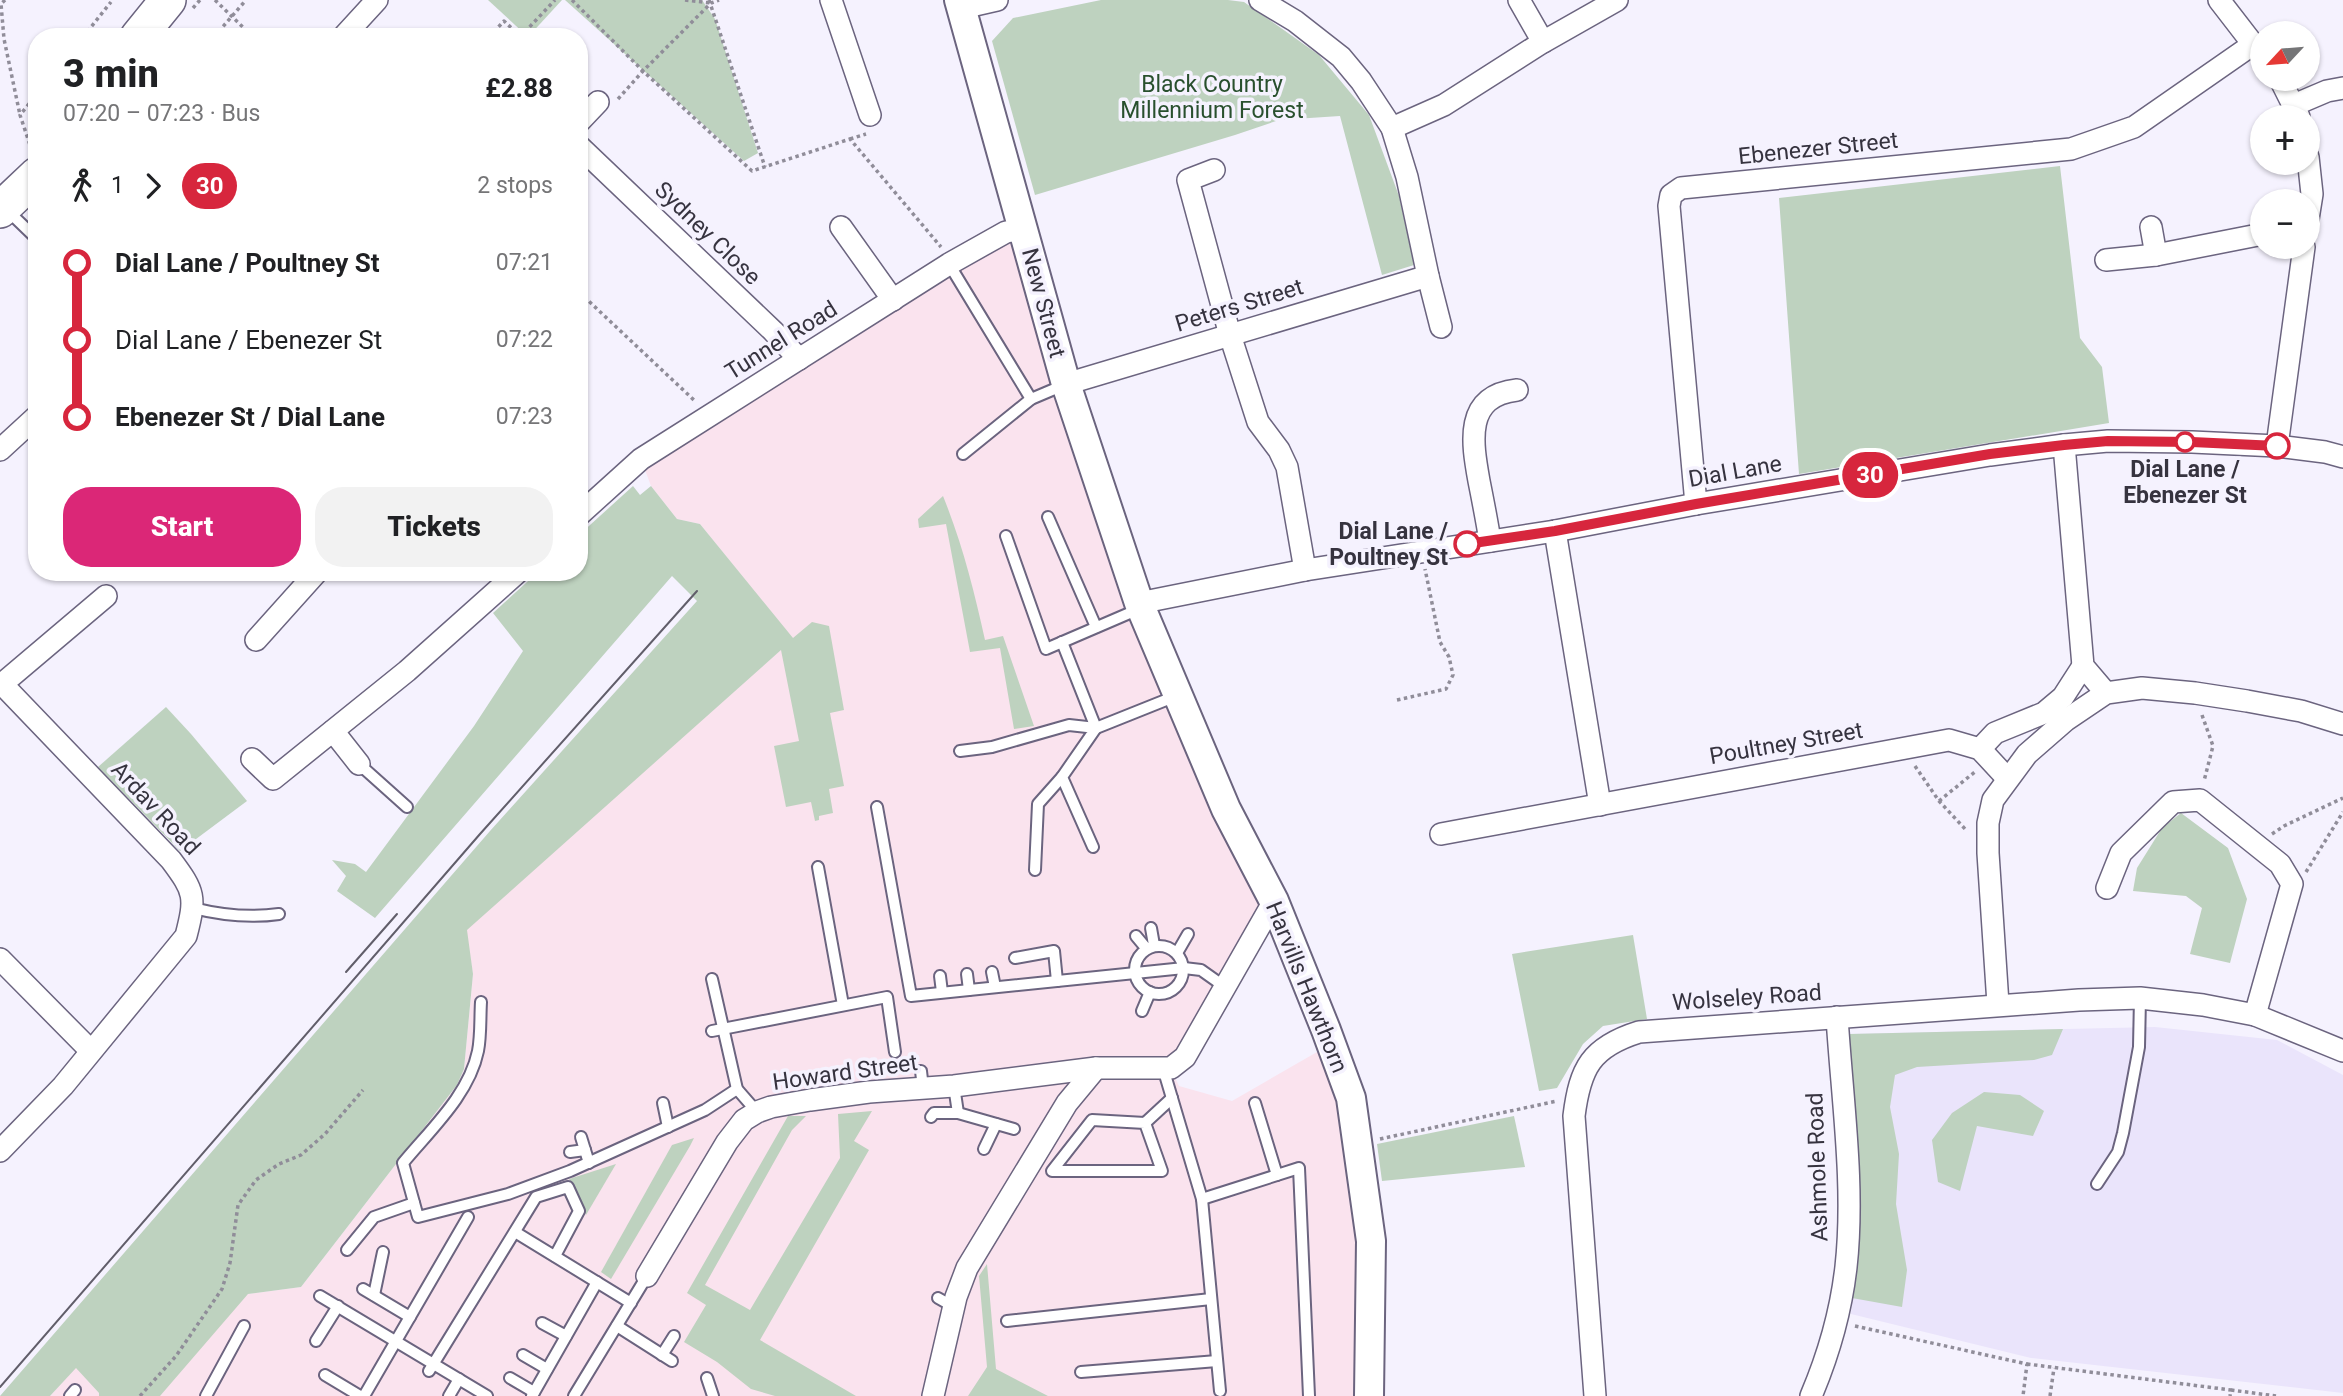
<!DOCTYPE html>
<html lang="en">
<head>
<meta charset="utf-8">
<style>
  :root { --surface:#fff; --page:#f2f2f2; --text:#202124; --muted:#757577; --accent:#db2777 }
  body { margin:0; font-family:Roboto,sans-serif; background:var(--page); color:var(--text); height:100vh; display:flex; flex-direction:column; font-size:26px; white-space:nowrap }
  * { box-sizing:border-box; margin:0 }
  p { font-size:23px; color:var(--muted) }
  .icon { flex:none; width:38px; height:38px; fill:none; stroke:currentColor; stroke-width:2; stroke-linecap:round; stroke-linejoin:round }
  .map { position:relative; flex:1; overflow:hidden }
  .sheet { position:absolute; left:28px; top:28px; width:560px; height:553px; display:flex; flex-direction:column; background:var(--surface); border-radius:28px; box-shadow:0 2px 5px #0004 }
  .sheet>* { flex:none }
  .badge { padding:0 14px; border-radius:23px; font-size:24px; line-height:46px }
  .needle { width:46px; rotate:244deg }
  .tools { position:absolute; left:2250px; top:21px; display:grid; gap:14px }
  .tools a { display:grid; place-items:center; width:70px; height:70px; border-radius:50%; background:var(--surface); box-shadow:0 2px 5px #0004; font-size:35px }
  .map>.badge { position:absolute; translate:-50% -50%; box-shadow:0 0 0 4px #fff }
  .legs { display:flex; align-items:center; gap:10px; height:77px; padding:0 35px; font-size:23px }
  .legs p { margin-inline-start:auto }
  .summary { display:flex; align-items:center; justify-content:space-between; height:119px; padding:0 35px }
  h1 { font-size:38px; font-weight:800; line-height:52px }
  .primary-button { display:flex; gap:14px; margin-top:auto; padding:14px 35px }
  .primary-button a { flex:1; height:80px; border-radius:28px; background:var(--accent); color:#fff; font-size:28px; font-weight:800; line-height:80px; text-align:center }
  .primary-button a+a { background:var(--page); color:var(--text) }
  ul { padding:0 35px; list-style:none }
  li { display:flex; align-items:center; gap:24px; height:77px; font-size:26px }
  li i { display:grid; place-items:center; width:10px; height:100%; margin:0 9px; background:currentColor }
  li i::after { content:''; width:18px; height:18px; margin:-9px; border:5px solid; border-radius:50%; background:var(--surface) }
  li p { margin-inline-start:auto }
  li:first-child i { background:linear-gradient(#0000 50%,currentColor 0) }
  li:last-child i { background:linear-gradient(currentColor 50%,#0000 0) }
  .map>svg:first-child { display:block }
  .built { fill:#eae4fb }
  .industrial { fill:#fae3ee }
  .green { fill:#bed2bf }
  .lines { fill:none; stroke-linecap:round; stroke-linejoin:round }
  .service-casing { stroke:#6b647f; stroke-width:14 }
  .minor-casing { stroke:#6b647f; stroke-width:24 }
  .tertiary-casing { stroke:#6b647f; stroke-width:32 }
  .primary-casing { stroke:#6b647f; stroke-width:38 }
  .path { stroke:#908d99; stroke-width:3.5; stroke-dasharray:3.5 3.5; stroke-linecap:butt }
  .service { stroke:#fff; stroke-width:10 }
  .minor { stroke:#fff; stroke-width:21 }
  .tertiary { stroke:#fff; stroke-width:28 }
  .primary { stroke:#fff; stroke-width:35 }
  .tram { stroke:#615e6a; stroke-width:2 }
  .line-1-casing { stroke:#fff; stroke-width:16 }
  .line-1 { stroke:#d7263d; stroke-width:10 }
  .stop-1-dot { fill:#fff; stroke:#d7263d; stroke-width:3.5 }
  .labels { text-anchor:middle; stroke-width:7; stroke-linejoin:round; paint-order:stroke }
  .park-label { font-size:23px; fill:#29502e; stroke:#f5f2fe }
  .street-label { font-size:23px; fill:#36333f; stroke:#f5f2fe }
  .stop-label { font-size:23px; font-weight:bold; fill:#36333f; stroke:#f5f2fe }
</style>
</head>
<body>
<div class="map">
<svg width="2343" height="1396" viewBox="0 0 2343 1396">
  <rect width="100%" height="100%" fill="#f5f2fe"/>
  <path class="built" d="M2155,1027L2277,1040L2343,1075V1393L2031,1358L1851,1314L1859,1164L1849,1034Z"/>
  <path class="industrial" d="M1024,229L1066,384L1274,901L1171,1069L1179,1086L1232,1101L1331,1044L1351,1098L1369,1396H50L76,1367L99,1393L248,1294L301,1287L457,1085L464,1069L473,974L466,930L793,639L700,524L677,519L651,486L641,459Z"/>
  <g class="green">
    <path d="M488,0H562L528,37Z"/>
    <path d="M565,0H702L715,19L758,153L744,161Z"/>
    <path d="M1101,0H1228L1244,2L1319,55L1369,115L1399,196L1414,265L1382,275L1340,116L1279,120L1235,135L1035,195L992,41L1013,18Z"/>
    <path d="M2060,166L2080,338L2102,367L2109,423L1799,474L1779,198Z"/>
    <path d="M633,486L640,495L651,486L677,519L700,524L793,638L812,622L829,626L844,710L830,713L844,786L829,789L833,813L819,816V820L815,821L811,802L786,807L774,746L799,741L781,650L467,930L473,974L464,1069L457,1085L301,1287L248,1294L160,1396H99V1393L76,1368L50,1396H0L490,831L697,601L672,576L375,918L337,891L346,876L332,860L355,864L366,872L474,726L523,651L493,613L538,572H579V535Z"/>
    <path d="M943,496C962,543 974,590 985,640L1003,636L1034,726L1014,729L1000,648L970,652L946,524L919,528L918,519Z"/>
    <path d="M166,707L191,734L247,801L180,851L98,767Z"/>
    <path d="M2181,813L2228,848L2247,899L2230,963L2190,954L2202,908L2186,896L2133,891L2137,868L2162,828Z"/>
    <path d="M1633,935L1647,1019L1603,1026L1583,1044L1557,1088L1539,1091L1512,954Z"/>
    <path d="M2063,1029L2052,1055L2034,1060L1917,1067L1895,1075L1890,1107L1899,1154L1896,1204L1907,1270L1902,1307L1852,1298L1859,1164L1849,1034Z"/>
    <path d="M1984,1092L2020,1095L2044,1111L2033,1136L1977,1126L1960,1191L1938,1182L1932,1140L1952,1113Z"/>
    <path d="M872,1111L854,1141L869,1150L760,1340L856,1396H775L751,1389L717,1362L684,1342L706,1305L687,1293L788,1116H806L792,1130L705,1285L750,1310L840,1158L838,1114Z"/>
    <path d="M1514,1116L1525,1167L1382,1181L1377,1144Z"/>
    <path d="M694,1138L690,1146L611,1279L601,1272L672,1145Z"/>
    <path d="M616,1164L586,1215L569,1179Z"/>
    <path d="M987,1264L996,1369L1048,1396H968L987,1367L979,1276Z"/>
  </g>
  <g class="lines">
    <defs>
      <g id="service">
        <path d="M8,211L37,239"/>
        <path d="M949,264L1031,399"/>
        <path d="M963,454L1031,399L1064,385"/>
        <path d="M1048,517L1096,627"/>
        <path d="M1006,536L1046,649L1139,609"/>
        <path d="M1062,642L1096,728L1176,696"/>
        <path d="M960,751L992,747L1069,725L1096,728L1062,777L1093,847"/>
        <path d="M359,764L407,807"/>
        <path d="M877,807L911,996L1184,968L1201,970L1225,987"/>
        <path d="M818,867L843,1005"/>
        <path d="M1035,870L1038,804L1062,777"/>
        <path d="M193,908C221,915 251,918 279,914"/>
        <path d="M1151,928L1154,945"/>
        <path d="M1136,936L1146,948"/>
        <circle cx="1159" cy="970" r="24"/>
        <path d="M1177,953L1188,934"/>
        <path d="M1015,958L1054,951L1057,981"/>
        <path d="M992,972L995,987"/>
        <path d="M967,974L969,990"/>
        <path d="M940,976L942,992"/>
        <path d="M712,979L737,1089L757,1112"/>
        <path d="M481,1002C480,1018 481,1036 478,1051C469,1095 430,1130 403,1163L418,1217L508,1194L570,1171L705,1110L737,1089"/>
        <path d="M1142,1011L1150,992"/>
        <path d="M712,1031L887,997L895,1052"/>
        <path d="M1163,1068L1202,1199L1220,1391"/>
        <path d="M921,1071L923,1088"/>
        <path d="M663,1103L668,1127"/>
        <path d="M1255,1103L1277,1175"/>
        <path d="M958,1113L1014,1129"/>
        <path d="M931,1117L934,1113H958L954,1086"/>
        <path d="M1145,1123L1162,1171H1052L1092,1120L1145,1123L1172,1098"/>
        <path d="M581,1137L589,1163"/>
        <path d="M984,1149L996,1124"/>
        <path d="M570,1152L585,1150"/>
        <path d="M2097,1184L2118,1152L2123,1133L2139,1047L2140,998"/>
        <path d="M1202,1199L1299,1168L1309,1396"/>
        <path d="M515,1232L631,1303"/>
        <path d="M347,1250L374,1217L414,1203"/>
        <path d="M363,1289L410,1317"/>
        <path d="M374,1295L383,1252"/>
        <path d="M320,1296L487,1396"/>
        <path d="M938,1298L954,1307"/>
        <path d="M1007,1321L1211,1299"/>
        <path d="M542,1323L566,1336"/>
        <path d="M617,1326L672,1361"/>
        <path d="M316,1341L338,1306"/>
        <path d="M523,1355L547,1369"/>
        <path d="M662,1355L674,1336"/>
        <path d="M429,1371L536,1197L568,1187L579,1211L555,1256"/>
        <path d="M1081,1372L1217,1361"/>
        <path d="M325,1375L360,1396"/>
        <path d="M510,1378L534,1392"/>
        <path d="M707,1378L713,1396"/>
        <path d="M70,1396L75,1390"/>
        <path d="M206,1396L244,1326"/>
        <path d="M364,1396L468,1217"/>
        <path d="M449,1396L459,1379"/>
        <path d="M532,1396L597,1282"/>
        <path d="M574,1396L647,1276"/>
      </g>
      <g id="minor">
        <path d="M831,0L870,115"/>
        <path d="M1260,0L1295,21L1341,57L1361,81L1392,128L1407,177L1428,276L1441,327"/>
        <path d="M1519,0L1543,42"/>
        <path d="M2219,0L2263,57"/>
        <path d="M962,8L997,0"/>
        <path d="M343,37L377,0"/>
        <path d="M2280,79L2299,117"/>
        <path d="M2294,105L2327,91L2343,88"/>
        <path d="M579,122L598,102"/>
        <path d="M1392,128L1444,105L1543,42L1617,0"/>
        <path d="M579,146L773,331L799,359"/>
        <path d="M2308,157L2312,194L2308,219"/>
        <path d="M1214,170L1188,180L1230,335L1258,422L1279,450L1287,467L1305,570"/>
        <path d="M841,227L893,300"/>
        <path d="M2151,227L2156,255"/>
        <path d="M2106,260L2156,255L2263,234"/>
        <path d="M1066,384L1428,276"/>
        <path d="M2064,445L2083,666L2106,693"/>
        <path d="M2277,446L2304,247"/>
        <path d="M0,450L37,416"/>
        <path d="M1696,504L1669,206L1671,195L1681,188L2071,149L2134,127L2252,45"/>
        <path d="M579,515L641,459L949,264L1006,232L1024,229"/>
        <path d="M1555,531L1600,805"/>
        <path d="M1490,541C1487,521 1483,501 1479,481C1472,442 1464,396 1517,390"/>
        <path d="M1139,603L1305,570L1555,531L1696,504L1990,455L2064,445L2108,441L2192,442L2277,446L2325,452L2343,457"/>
        <path d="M256,640L317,572"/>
        <path d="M333,731L359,764"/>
        <path d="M1980,749L1995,733L2044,713L2063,697L2083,666"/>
        <path d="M252,759L273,779L407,671L518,572"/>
        <path d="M1441,834L1949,740L1980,749L2007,778"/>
        <path d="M0,959L91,1051"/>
        <path d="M1998,1004L1988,853V823L1993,800L2027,754L2066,720L2106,693L2142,688L2195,693L2247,701L2301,711L2343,724"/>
        <path d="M2255,1015L2343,1051"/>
        <path d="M0,1151L63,1086L186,936C196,897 195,892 171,860L2,684L106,596"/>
        <path d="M647,1276L727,1142L744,1120L757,1112L771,1107L810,1100L869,1092L954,1086L1096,1068H1171L1185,1057L1274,901"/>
        <path d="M933,1396L956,1297L967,1268L1067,1103L1096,1068"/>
        <path d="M1595,1396L1574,1116C1580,1068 1591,1047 1639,1032L2079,1000L2140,998L2203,1005L2255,1015L2292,884L2280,864L2200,800L2173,802L2121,853L2107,888"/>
        <path d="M1811,1396C1828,1356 1841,1311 1846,1267C1855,1186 1842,1098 1837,1017"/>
      </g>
      <path id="tertiary" d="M959,0L1066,384L1139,603L1226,809L1274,901L1326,1030L1351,1098L1371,1241L1369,1396"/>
      <g id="primary">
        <path d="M138,37L168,0"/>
        <path d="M0,210L37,175"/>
      </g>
    </defs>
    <use href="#service" class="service-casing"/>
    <use href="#minor" class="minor-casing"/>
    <use href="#tertiary" class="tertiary-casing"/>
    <use href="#primary" class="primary-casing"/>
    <g class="path">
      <path d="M5,0L1,4L4,39L20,115"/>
      <path d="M215,0L253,37"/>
      <path d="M572,0L643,71L752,171L850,139L941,247"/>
      <path d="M685,0L711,3"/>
      <path d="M709,0L765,167"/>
      <path d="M193,8L200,0"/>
      <path d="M83,37L111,2"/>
      <path d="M214,37L246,0"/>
      <path d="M489,37L504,21L520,36"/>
      <path d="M520,37L555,0"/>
      <path d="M618,99L643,71L711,3L719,0"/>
      <path d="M850,139L866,134"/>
      <path d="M32,151L20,115L37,94"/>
      <path d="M579,292L696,402"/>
      <path d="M1397,700L1446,689L1453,675L1449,657L1440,642L1425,569"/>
      <path d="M2202,715L2213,746L2204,781"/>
      <path d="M1915,766L1939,801L1967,831"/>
      <path d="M1939,801L1976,771"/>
      <path d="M2272,834L2284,826L2343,798"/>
      <path d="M2306,872L2343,812"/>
      <path d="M1380,1139L1557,1101"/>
      <path d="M1855,1326L2027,1364L2023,1396"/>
      <path d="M2027,1364L2231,1390L2230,1396"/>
      <path d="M2231,1390L2276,1396"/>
      <path d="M140,1396L176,1356L222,1289L230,1263L238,1205L256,1180L279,1164L301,1155L325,1134L363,1090"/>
      <path d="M2050,1396L2054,1368"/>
    </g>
    <use href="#service" class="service"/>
    <use href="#minor" class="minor"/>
    <use href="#tertiary" class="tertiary"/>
    <use href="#primary" class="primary"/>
    <g class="tram">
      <path d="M346,972L397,914"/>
      <path d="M0,1387L480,834L697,591"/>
    </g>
  </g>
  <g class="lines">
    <defs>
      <path id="line-1" d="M1467,544L1555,531L1696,504L1990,454L2064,445L2108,441L2192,442L2277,446"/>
    </defs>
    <use href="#line-1" class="line-1-casing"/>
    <use href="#line-1" class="line-1"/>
  </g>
  <g class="stop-1-dot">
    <circle cx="2185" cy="442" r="9"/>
    <circle cx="2277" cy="446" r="12"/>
    <circle cx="1467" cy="544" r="12"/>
  </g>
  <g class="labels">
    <g class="park-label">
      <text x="1212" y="92">Black Country<tspan x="1212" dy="26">Millennium Forest</tspan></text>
    </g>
    <g class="street-label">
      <text transform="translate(1818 148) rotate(-6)" y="8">Ebenezer Street</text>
      <text transform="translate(708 233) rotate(44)" y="8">Sydney Close</text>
      <text transform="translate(1044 303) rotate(75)" y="8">New Street</text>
      <text transform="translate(1239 305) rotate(-17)" y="8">Peters Street</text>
      <text transform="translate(781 340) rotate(-32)" y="8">Tunnel Road</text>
      <text transform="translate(1735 471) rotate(-10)" y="8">Dial Lane</text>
      <text transform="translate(1786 743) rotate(-10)" y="8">Poultney Street</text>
      <text transform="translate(156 808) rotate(47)" y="8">Ardav Road</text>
      <text transform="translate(1307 987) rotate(68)" y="8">Harvills Hawthorn</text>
      <text transform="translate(1747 997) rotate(-4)" y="8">Wolseley Road</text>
      <text transform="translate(845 1072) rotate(-8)" y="8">Howard Street</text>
      <text transform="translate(1817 1167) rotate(-92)" y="8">Ashmole Road</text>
    </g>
    <g class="stop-label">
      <text x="2185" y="477">Dial Lane /<tspan x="2185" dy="26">Ebenezer St</tspan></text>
      <text x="1448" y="539" text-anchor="end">Dial Lane /<tspan x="1448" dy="26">Poultney St</tspan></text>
    </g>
  </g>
</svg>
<div class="tools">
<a><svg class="needle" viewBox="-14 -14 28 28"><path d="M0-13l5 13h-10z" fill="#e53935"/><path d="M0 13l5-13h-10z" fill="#757577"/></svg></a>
<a>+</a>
<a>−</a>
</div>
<b class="badge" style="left:1870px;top:475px;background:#d7263d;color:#fff">30</b>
<section class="sheet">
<div class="summary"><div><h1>3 min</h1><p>07:20 – 07:23 · Bus</p></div><b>£2.88</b></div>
<div class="legs"><svg class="icon" aria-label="walk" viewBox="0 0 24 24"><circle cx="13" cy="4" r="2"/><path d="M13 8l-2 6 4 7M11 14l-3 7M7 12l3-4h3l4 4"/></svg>1<svg class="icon" aria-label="forward" viewBox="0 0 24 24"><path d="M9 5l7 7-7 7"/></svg><b class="badge" style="background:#d7263d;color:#fff">30</b><p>2 stops</p></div>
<ul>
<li><i style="color:#d7263d"></i><b>Dial Lane / Poultney St</b><p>07:21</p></li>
<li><i style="color:#d7263d"></i><span>Dial Lane / Ebenezer St</span><p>07:22</p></li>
<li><i style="color:#d7263d"></i><b>Ebenezer St / Dial Lane</b><p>07:23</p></li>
</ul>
<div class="primary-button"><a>Start</a><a>Tickets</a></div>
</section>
</div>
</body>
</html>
